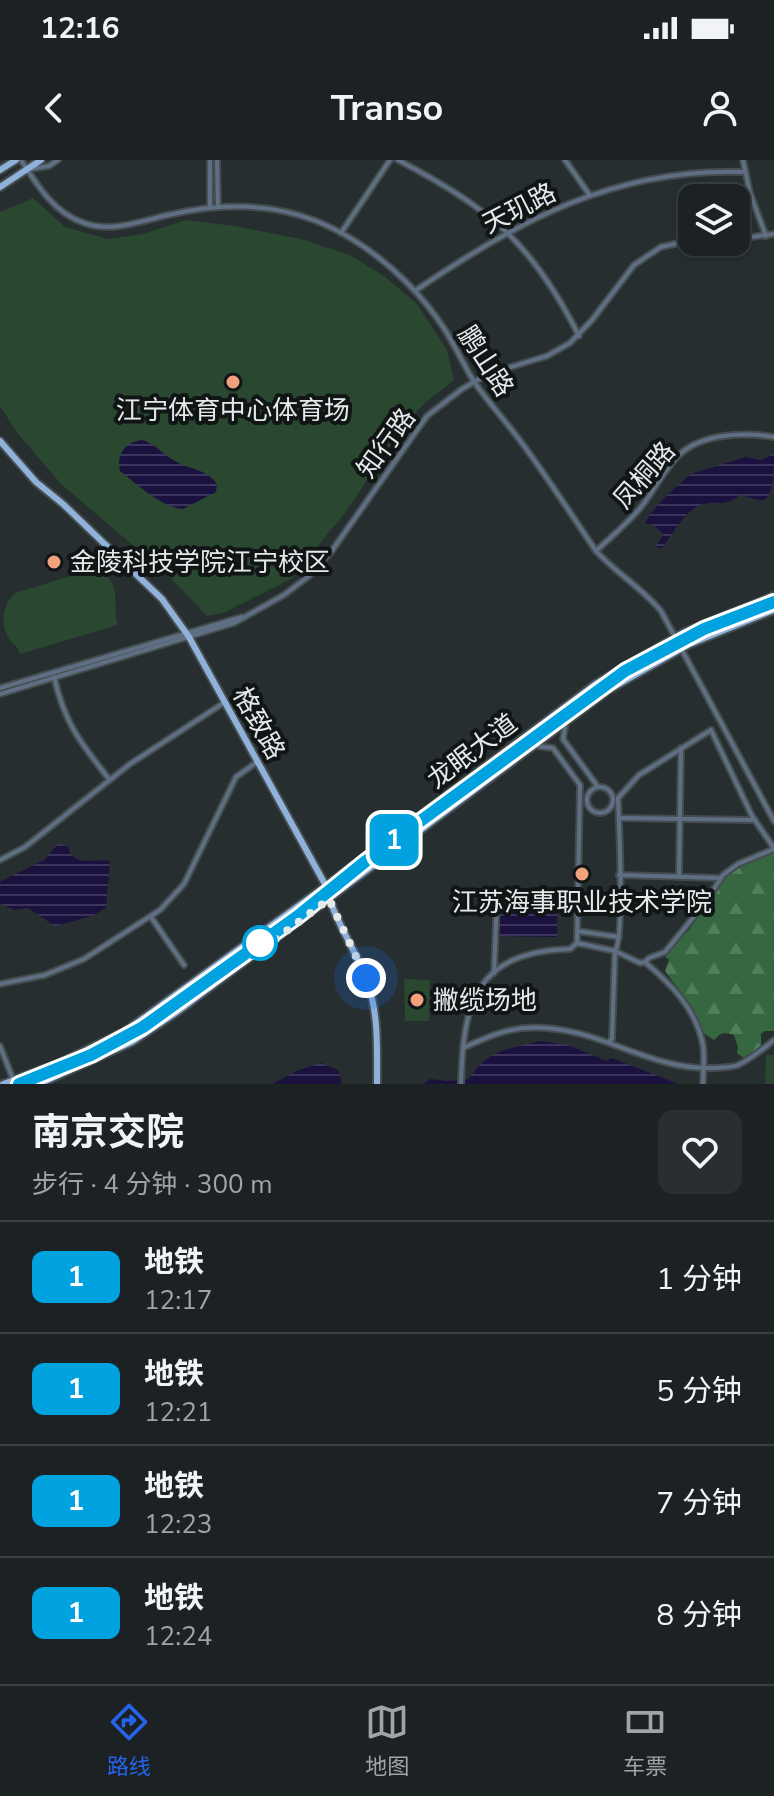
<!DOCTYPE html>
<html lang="zh">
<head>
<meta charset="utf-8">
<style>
  :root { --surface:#1c2224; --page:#292f31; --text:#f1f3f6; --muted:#a0a4a6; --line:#3a3f41; --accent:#2563eb }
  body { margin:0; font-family:"Nunito Sans","Noto Sans SC",sans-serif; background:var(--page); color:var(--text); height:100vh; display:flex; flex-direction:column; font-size:30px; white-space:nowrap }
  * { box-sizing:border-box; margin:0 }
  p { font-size:26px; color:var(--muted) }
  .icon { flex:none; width:44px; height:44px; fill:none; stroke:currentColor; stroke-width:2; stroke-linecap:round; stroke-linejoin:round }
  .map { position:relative; height:924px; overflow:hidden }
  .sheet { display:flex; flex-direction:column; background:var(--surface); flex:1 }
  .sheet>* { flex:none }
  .badge { padding:0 16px; border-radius:12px; font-size:28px; line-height:52px }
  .buttons { position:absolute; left:678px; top:24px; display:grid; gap:16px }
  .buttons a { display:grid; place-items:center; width:72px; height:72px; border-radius:16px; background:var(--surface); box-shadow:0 2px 6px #0004,0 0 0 2px var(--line); font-size:40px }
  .you { position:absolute; width:40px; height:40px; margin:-20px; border:6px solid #fff; border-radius:50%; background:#1a73e8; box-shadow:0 0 0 12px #1a73e833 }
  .map>.badge { position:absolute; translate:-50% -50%; box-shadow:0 0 0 4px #fff }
  .round { display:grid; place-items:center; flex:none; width:84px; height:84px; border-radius:16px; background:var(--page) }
  .summary { display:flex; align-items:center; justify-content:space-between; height:136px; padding:0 32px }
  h1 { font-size:38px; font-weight:700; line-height:60px }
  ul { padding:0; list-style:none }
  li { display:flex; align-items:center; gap:24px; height:112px; padding:0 32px; border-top:2px solid var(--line) }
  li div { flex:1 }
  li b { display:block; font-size:30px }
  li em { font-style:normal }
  li .badge { min-width:88px; font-weight:700; text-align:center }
  .status { display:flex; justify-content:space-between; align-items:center; height:56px; padding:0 40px; background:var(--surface); direction:ltr }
  .status svg { height:22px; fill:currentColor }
  header { display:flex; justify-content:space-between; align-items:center; height:104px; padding:0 32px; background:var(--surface); font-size:36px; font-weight:700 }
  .dock { display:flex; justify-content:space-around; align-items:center; height:112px; border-top:2px solid var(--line); background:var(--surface); font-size:22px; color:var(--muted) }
  .dock a { display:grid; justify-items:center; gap:4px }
  .dock .on { color:var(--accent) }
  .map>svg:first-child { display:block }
  .grass { fill:#2a4730 }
  .forest { fill:url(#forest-firs) }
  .water { fill:url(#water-rules) }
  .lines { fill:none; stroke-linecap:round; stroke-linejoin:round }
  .minor-casing { stroke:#444c4e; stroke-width:8 }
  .major-casing { stroke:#444c4e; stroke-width:10 }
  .minor { stroke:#5f6f83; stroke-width:4 }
  .major { stroke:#90b1da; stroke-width:6 }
  .rail { stroke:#b5babc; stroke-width:2; stroke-dasharray:12 6; stroke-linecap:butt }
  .line-casing { stroke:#fff; stroke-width:18 }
  .line { stroke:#00a2df; stroke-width:12 }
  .walk { stroke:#e4e9ea; stroke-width:8; stroke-dasharray:0 14.4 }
  .poi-dot { fill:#f1a17c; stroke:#121516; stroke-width:3 }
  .stop-dot { fill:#fff; stroke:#00a2df; stroke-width:4 }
  .labels { text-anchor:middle; stroke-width:8; stroke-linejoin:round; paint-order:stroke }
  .street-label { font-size:26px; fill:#e4e9ea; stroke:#121516 }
  .poi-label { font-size:26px; fill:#e4e9ea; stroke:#121516 }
</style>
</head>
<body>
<div class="status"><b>12:16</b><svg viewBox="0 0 49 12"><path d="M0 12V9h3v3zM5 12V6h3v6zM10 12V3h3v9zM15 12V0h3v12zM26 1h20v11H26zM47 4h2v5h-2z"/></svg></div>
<header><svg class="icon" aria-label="back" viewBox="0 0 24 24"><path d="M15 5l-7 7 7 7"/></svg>Transo<svg class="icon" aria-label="person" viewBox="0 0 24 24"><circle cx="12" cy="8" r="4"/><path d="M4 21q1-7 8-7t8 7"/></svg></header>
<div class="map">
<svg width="774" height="924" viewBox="0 0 774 924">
  <defs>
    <pattern id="forest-firs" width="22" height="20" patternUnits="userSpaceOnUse" patternTransform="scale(2)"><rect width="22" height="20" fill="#356741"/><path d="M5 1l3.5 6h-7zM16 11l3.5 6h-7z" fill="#527d5d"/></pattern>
    <pattern id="water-rules" width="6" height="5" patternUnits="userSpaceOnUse" patternTransform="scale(2)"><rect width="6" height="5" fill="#1b113e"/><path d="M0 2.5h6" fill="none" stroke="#3c345a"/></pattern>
  </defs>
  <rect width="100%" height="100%" fill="#262e30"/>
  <g class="grass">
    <path d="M33,38L65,67L108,79L143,74L186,60L235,66L301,79L350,95L384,116L417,144L447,190L454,220L427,241L402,267L348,349L291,419L223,453L207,456L167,414L62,325L18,274L0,246V52Z"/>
    <path d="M87,411C127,414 111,443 118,465L20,494C18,486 14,485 9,479C0,462 2,446 15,433Z"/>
    <path d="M404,819L430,820L429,861H405Z"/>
    <path d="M766,895H774V924H765Z"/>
  </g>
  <path class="forest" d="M774,693V871H765L761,874V887L744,898L737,893L738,887L734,875C725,872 721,872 714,880L703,873L694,850L665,811L669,800L664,795L689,770L724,719L741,706Z"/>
  <g class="water">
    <path d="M143,280C157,285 164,296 177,302C192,310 206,309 217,324L216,332L183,349C161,347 137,324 120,311C116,294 126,281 143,280Z"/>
    <path d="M774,294C774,306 774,343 760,340C754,340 747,336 740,335C724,348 719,340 703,344C685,349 672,375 662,388L655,387L664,374L651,364H645L650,354L666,336L691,314L745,297L761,300Z"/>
    <path d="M58,684L68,686C72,708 95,698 110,701L106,748L92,756L55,766L28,748L15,750L0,744V722L44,700Z"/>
    <path d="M500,751H557V777L499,776Z"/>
    <path d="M540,881L568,885L607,901L612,898L678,924H424L430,919L448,921L469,919C488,889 509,889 540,881Z"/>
    <path d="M321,903L338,910L342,924H272L299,910Z"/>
  </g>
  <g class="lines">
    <defs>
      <g id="minor">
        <path d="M21,0C37,25 54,53 84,63C111,73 141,61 168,55C234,40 296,43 355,81C390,103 423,135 445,170C456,187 464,206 475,223C491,246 511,267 527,290C551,323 573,357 596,391C616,413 641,427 661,451L774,661"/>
        <path d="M210,0V46"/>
        <path d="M217,0L218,46"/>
        <path d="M398,0C489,48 532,82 579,176"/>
        <path d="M565,0L589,34"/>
        <path d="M743,0L750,33L766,76"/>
        <path d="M30,9L49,6L58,0"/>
        <path d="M341,73L390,0"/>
        <path d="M736,79L774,74"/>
        <path d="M415,131C517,61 616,7 745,12"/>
        <path d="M596,391C611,377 628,363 641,347C654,331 663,311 678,296C701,273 744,272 774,277"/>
        <path d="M54,517C65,564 80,582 109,619"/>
        <path d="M0,528L242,457"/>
        <path d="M0,534L234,463L284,435L309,416L331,392L427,256L462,229L488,214L547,196L570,183L592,160L634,105L661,87L692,80"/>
        <path d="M566,562L563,579L598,627"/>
        <path d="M536,586L553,588L580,625L577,783"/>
        <circle cx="600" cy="640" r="13"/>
        <path d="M619,658L755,660"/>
        <path d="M0,700L25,687L130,604L225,542"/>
        <path d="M619,715L721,718"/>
        <path d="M679,716L681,588"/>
        <path d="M151,757L184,805"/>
        <path d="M577,771L619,777"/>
        <path d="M645,802L649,798L665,792L705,743L723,715L738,704L774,689"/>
        <path d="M494,813L497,737H578"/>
        <path d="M0,824L45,815L84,799L160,750L184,724L236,617L257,602"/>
        <path d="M0,886L15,924"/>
        <path d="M463,888C491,875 514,865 546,868C606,872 650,910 714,908C722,907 731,908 738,905C751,899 763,889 774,880"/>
        <path d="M461,924C463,842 476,792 570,789L577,783L615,791L612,879L609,882"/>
        <path d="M703,924C703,911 705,898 703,885C696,849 672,825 645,802L640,803L615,791C625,777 619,663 618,638L639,615L711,570L752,656L774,688"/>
      </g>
      <g id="major">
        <path d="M0,10L16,0"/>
        <path d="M0,27L41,0"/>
        <path d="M0,281L36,322L63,344L162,439L189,477L326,726C333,758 354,787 366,818C379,852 377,888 377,924"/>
        <path d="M3,924L55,905L124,872L319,731L597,523L683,473L774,436"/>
        <path d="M39,924L132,882L177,852L607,531L690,484L774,450"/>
      </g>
    </defs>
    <use href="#minor" class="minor-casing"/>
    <use href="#major" class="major-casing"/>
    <use href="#minor" class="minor"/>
    <use href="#major" class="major"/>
    <path class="rail" d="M19,924L91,895L143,867L298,756L459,631L625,511L704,469L774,442"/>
  </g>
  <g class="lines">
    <defs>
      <path id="line" d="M19,924L91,895L143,867L298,756L366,701L625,511L704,469L774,442"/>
    </defs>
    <use href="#line" class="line-casing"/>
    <use href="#line" class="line"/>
    <path class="walk" d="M260,783L253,796L329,739L366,818"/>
  </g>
  <g class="poi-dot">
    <circle cx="233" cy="222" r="8"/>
    <circle cx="54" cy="402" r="8"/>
    <circle cx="582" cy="714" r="8"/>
    <circle cx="417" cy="840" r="8"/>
  </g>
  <circle class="stop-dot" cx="260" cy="783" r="16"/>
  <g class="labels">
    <g class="street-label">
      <text transform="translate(519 48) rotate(-27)" y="9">天玑路</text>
      <text transform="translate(486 201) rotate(57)" y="9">鹏山路</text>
      <text transform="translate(386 283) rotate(-54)" y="9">知行路</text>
      <text transform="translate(644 315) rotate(-49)" y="9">凤桐路</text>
      <text transform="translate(259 563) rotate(61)" y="9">格致路</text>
      <text transform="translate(472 591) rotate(-37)" y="9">龙眠大道</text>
    </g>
    <g class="poi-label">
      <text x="233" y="259">江宁体育中心体育场</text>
      <text x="70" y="411" text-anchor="start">金陵科技学院江宁校区</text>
      <text x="582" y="751">江苏海事职业技术学院</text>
      <text x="433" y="849" text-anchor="start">撇缆场地</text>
    </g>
  </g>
</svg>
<div class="buttons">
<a><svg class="icon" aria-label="layers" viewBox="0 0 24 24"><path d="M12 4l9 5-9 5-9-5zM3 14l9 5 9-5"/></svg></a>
</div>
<div class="you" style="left:366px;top:818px"></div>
<b class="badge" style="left:394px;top:680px;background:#00a2df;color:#fff">1</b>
</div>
<section class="sheet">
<div class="summary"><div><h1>南京交院</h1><p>步行 · 4 分钟 · 300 m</p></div><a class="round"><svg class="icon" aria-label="heart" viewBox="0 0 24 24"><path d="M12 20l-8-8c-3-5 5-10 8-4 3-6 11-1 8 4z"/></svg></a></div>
<ul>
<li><span class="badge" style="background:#00a2df;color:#fff">1</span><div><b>地铁</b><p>12:17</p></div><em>1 分钟</em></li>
<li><span class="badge" style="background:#00a2df;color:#fff">1</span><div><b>地铁</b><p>12:21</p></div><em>5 分钟</em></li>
<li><span class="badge" style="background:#00a2df;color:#fff">1</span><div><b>地铁</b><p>12:23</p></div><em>7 分钟</em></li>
<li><span class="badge" style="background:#00a2df;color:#fff">1</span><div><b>地铁</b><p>12:24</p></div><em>8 分钟</em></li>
</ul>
</section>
<nav class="dock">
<a class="on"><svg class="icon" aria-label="directions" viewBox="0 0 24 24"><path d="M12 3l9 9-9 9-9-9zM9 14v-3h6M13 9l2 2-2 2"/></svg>路线</a>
<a><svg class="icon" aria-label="map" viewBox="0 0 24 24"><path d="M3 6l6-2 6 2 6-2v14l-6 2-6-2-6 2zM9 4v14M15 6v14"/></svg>地图</a>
<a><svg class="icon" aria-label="tickets" viewBox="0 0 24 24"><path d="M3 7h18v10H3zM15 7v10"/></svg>车票</a>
</nav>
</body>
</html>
